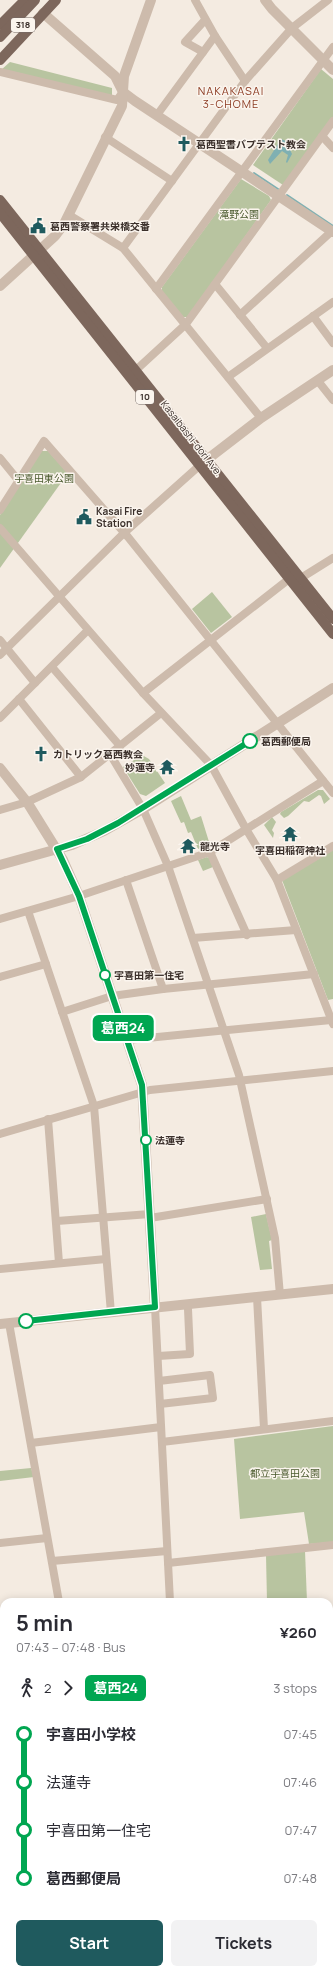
<!DOCTYPE html>
<html lang="en">
<head>
<meta charset="utf-8">
<style>
  :root { --surface:#fff; --page:#f2f2f3; --text:#2b2b33; --muted:#7c7c81; --accent:#1f5a5e }
  body { margin:0; font-family:Manrope,"Noto Sans JP",sans-serif; background:var(--page); color:var(--text); height:100vh; display:flex; flex-direction:column; font-size:15px; white-space:nowrap }
  * { box-sizing:border-box; margin:0 }
  p { font-size:13px; color:var(--muted) }
  .icon { flex:none; width:22px; height:22px; fill:none; stroke:currentColor; stroke-width:2; stroke-linecap:round; stroke-linejoin:round }
  .map { position:relative; flex:1; overflow:hidden }
  .drawer { position:absolute; left:0px; top:1598px; width:333px; height:376px; display:flex; flex-direction:column; background:var(--surface); border-radius:12px 12px 0 0; box-shadow:0 2px 10px #0003 }
  .drawer>* { flex:none }
  .badge { padding:0 8px; border-radius:6px; font-size:14px; line-height:26px }
  .map>.badge { position:absolute; translate:-50% -50%; box-shadow:0 0 0 2px #fff }
  .legs { display:flex; align-items:center; gap:6px; height:44px; padding:0 16px; font-size:13px }
  .legs p { margin-inline-start:auto }
  .headline { display:flex; align-items:center; justify-content:space-between; height:68px; padding:0 16px }
  h1 { font-size:22px; font-weight:700; line-height:30px }
  .primary-button { display:flex; gap:8px; margin-top:auto; padding:8px 16px }
  .primary-button a { flex:1; height:46px; border-radius:6px; background:var(--accent); color:#fff; font-size:16px; font-weight:700; line-height:46px; text-align:center }
  .primary-button a+a { background:var(--page); color:var(--text) }
  ul { padding:0 16px; list-style:none }
  li { display:flex; align-items:center; gap:14px; height:48px; font-size:15px }
  li i { display:grid; place-items:center; width:6px; height:100%; margin:0 5px; background:currentColor }
  li i::after { content:''; width:10px; height:10px; margin:-5px; border:3px solid; border-radius:50%; background:var(--surface) }
  li p { margin-inline-start:auto }
  li:first-child i { background:linear-gradient(#0000 50%,currentColor 0) }
  li:last-child i { background:linear-gradient(currentColor 50%,#0000 0) }
  .map>svg:first-child { display:block }
  .green { fill:#b8c4a0 }
  .water { fill:#7fb0b2 }
  .lines { fill:none; stroke-linecap:round; stroke-linejoin:round }
  .stream { stroke:#7fb0b2; stroke-width:2 }
  .minor { stroke:#cdbbac; stroke-width:8 }
  .tertiary { stroke:#cdbbac; stroke-width:10 }
  .primary { stroke:#7d675c; stroke-width:10 }
  .line-1-casing { stroke:#fff; stroke-width:9 }
  .line-1 { stroke:#00a651; stroke-width:6 }
  .stop-1-dot { fill:#fff; stroke:#00a651; stroke-width:2 }
  .labels { text-anchor:middle; stroke-width:3; stroke-linejoin:round; paint-order:stroke }
  .shield { fill:#fbf5ee; stroke:#756b66; stroke-width:1 }
  .shield-label { font-size:9px; font-weight:bold; fill:#3b302b }
  .poi-label { font-size:10px; font-weight:bold; fill:#3b302b; stroke:#fbf5ee; text-anchor:start }
  .park-label { font-size:10px; fill:#4a5a2e; stroke:#fbf5ee }
  .street-label { font-size:10px; fill:#3b302b; stroke:#fbf5ee }
  .stop-label { font-size:10px; font-weight:bold; fill:#3b302b; stroke:#fbf5ee; text-anchor:start }
  .neighbourhood-label { font-size:11px; letter-spacing:1px; fill:#8c3b22; stroke:#fbf5ee }
</style>
</head>
<body>
<div class="map">
<svg width="333" height="1974" viewBox="0 0 333 1974">
  <rect width="100%" height="100%" fill="#f4ebe1"/>
  <g class="green">
    <path d="M10,62L112,88V97L1,70Z"/>
    <path d="M321,69L333,79V118L283,185L253,165Z"/>
    <path d="M241,179L269,196L271,200L188,317H183L162,292V287Z"/>
    <path d="M41,451H48L68,473L0,568V515Z"/>
    <path d="M212,592L232,617L211,633L192,609Z"/>
    <path d="M142,755L149,759L165,783L146,796L140,794L123,767Z"/>
    <path d="M318,790H323L330,799L324,804L321,796L319,795L309,802L304,801L288,816L284,818L280,814L281,812Z"/>
    <path d="M181,796L191,820L201,816L210,845L198,849L191,832L188,833L184,822L181,823L171,801Z"/>
    <path d="M272,817L276,822L272,830L274,833L273,838L264,825Z"/>
    <path d="M333,849V999L328,1000L282,880Z"/>
    <path d="M207,857L209,858L213,867L203,871L198,860Z"/>
    <path d="M266,1214L272,1240L269,1241L272,1269L260,1270L251,1217Z"/>
    <path d="M333,1426V1542L309,1544L304,1512L240,1519L234,1439Z"/>
    <path d="M31,1468L34,1477L0,1481V1471Z"/>
    <path d="M305,1551L307,1602H267L266,1555Z"/>
  </g>
  <path class="water" d="M281,139L286,141L292,154L287,163L286,162L288,155L282,151L270,164L268,160Z"/>
  <g class="lines">
    <g class="stream">
      <path d="M254,173L278,189"/>
      <path d="M287,195L333,226"/>
    </g>
    <g class="minor">
      <path d="M195,0L215,36L245,81"/>
      <path d="M203,52L185,42L205,20"/>
      <path d="M0,72L117,100L123,92"/>
      <path d="M157,115L215,36"/>
      <path d="M322,136L333,148"/>
      <path d="M105,137L172,181"/>
      <path d="M69,215L123,248L261,418"/>
      <path d="M123,248L245,81L292,28L328,0"/>
      <path d="M215,284L267,348"/>
      <path d="M156,289L333,47"/>
      <path d="M240,315L332,231"/>
      <path d="M313,316L333,343"/>
      <path d="M136,370L186,324L333,121"/>
      <path d="M228,377L333,302"/>
      <path d="M318,381L333,400"/>
      <path d="M0,458L18,480"/>
      <path d="M0,510L44,441L128,537L333,793"/>
      <path d="M0,528L143,693L211,765L246,829L277,880L333,1024"/>
      <path d="M301,578L333,558"/>
      <path d="M0,640L35,683"/>
      <path d="M0,655L124,533L199,466"/>
      <path d="M52,667L120,746"/>
      <path d="M143,693L289,579"/>
      <path d="M19,699L81,777"/>
      <path d="M0,718L87,631"/>
      <path d="M110,754L143,809L168,866L239,1075L275,1238L280,1295"/>
      <path d="M0,810L27,802L81,777L161,713"/>
      <path d="M210,852L247,935"/>
      <path d="M126,880L163,989"/>
      <path d="M277,880L333,846"/>
      <path d="M28,911L94,1106L111,1313"/>
      <path d="M0,919L79,896L210,852L323,781"/>
      <path d="M193,938L296,930"/>
      <path d="M0,977L46,964"/>
      <path d="M62,1012L112,996L163,989L314,974"/>
      <path d="M127,1040L331,1020"/>
      <path d="M48,1119L59,1263"/>
      <path d="M0,1134L150,1090L333,1071"/>
      <path d="M150,1218L267,1199"/>
      <path d="M57,1221L150,1214"/>
      <path d="M0,1269L106,1259"/>
      <path d="M257,1297L264,1429"/>
      <path d="M155,1307L170,1602"/>
      <path d="M9,1323L59,1602"/>
      <path d="M158,1356L190,1354L188,1309"/>
      <path d="M159,1381L210,1375L213,1398L160,1404"/>
      <path d="M162,1442L333,1421"/>
      <path d="M31,1443L161,1427"/>
      <path d="M0,1543L47,1538"/>
      <path d="M52,1561L167,1551"/>
      <path d="M168,1563L333,1545"/>
      <path d="M329,1855L333,1849"/>
      <path d="M329,1876L333,1877"/>
      <path d="M0,1969L12,1974"/>
      <path d="M113,1970L114,1974"/>
      <path d="M186,1970V1974"/>
      <path d="M269,1970V1974"/>
      <path d="M328,1970L333,1972"/>
    </g>
    <g class="tertiary">
      <path d="M265,0L272,9L333,70"/>
      <path d="M43,13L115,76L123,92L135,101L333,232"/>
      <path d="M0,286L55,236L64,224L122,106L124,76L151,0"/>
      <path d="M200,465L261,418L333,370"/>
      <path d="M0,768L27,802L63,860L79,896L142,1085L155,1307"/>
      <path d="M0,865L72,845L104,831L143,809L333,688"/>
      <path d="M0,1324L333,1289"/>
      <path d="M0,1713L4,1712"/>
    </g>
    <g class="primary">
      <path d="M0,25L25,0"/>
      <path d="M0,37L35,0"/>
      <path d="M0,60L56,0"/>
      <path d="M0,200L333,619"/>
      <path d="M0,213L333,634"/>
      <path d="M329,1674L333,1672"/>
      <path d="M0,1837L4,1835"/>
    </g>
  </g>
  <g class="lines">
    <defs>
      <path id="line-1" d="M26,1321L155,1307L142,1085L79,896L57,849L87,839L118,823L250,741"/>
    </defs>
    <use href="#line-1" class="line-1-casing"/>
    <use href="#line-1" class="line-1"/>
  </g>
  <defs>
    <symbol id="church-bare" viewBox="-9 -9 18 18"><path d="M-1.2-6h2.4v3.5h3.3v2.4h-3.3V6h-2.4V-.1h-3.3v-2.4h3.3Z" fill="#1f5a5e" stroke="#fbf5ee" stroke-width="2.5" paint-order="stroke"/></symbol>
    <symbol id="civic-bare" viewBox="-9 -9 18 18"><path d="M-.6-6.5H3V-4.5H.6V-3L4-1V1h2V6H-6V1h2V-1L-.6-3ZM-1.2 2.5V6h2.4V2.5Z" fill="#1f5a5e" stroke="#fbf5ee" stroke-width="2.5" paint-order="stroke"/></symbol>
    <symbol id="temple-bare" viewBox="-9 -9 18 18"><path d="M0-6L5-2H3V0L6.5 2.5H4V6H1.5V3h-3V6H-4V2.5H-6.5L-3 0V-2H-5Z" fill="#1f5a5e" stroke="#fbf5ee" stroke-width="2.5" paint-order="stroke"/></symbol>
  </defs>
  <g fill-rule="evenodd">
    <use href="#church-bare" x="173" y="133" width="22" height="22"/>
    <use href="#civic-bare" x="27" y="215" width="22" height="22"/>
    <use href="#civic-bare" x="73" y="506" width="22" height="22"/>
    <use href="#church-bare" x="30" y="743" width="22" height="22"/>
    <use href="#temple-bare" x="156" y="756" width="22" height="22"/>
    <use href="#temple-bare" x="279" y="823" width="22" height="22"/>
    <use href="#temple-bare" x="177" y="835" width="22" height="22"/>
  </g>
  <g class="stop-1-dot">
    <circle cx="250" cy="741" r="7"/>
    <circle cx="105" cy="975" r="5"/>
    <circle cx="146" cy="1140" r="5"/>
    <circle cx="26" cy="1321" r="7"/>
  </g>
  <g class="labels">
    <g class="shield">
      <rect x="11" y="18" width="24" height="14" rx="3"/>
      <rect x="136" y="390" width="18" height="14" rx="3"/>
    </g>
    <g class="shield-label">
      <text x="23" y="28">318</text>
      <text x="145" y="400">10</text>
    </g>
    <g class="poi-label">
      <text x="196" y="148">葛西聖書バプテスト教会</text>
      <text x="50" y="230">葛西警察署共栄橋交番</text>
      <text x="96" y="515">Kasai Fire<tspan x="96" dy="12">Station</tspan></text>
      <text x="53" y="758">カトリック葛西教会</text>
      <text x="155" y="771" text-anchor="end">妙蓮寺</text>
      <text x="200" y="850">龍光寺</text>
      <text x="290" y="854" text-anchor="middle">宇喜田稲荷神社</text>
    </g>
    <g class="park-label">
      <text x="239" y="218">滝野公園</text>
      <text x="44" y="482">宇喜田東公園</text>
      <text x="285" y="1477">都立宇喜田公園</text>
    </g>
    <g class="street-label">
      <text transform="translate(192 438) rotate(52)" y="4">Kasaibashi-dori Ave.</text>
    </g>
    <g class="stop-label">
      <text x="261" y="745">葛西郵便局</text>
      <text x="114" y="979">宇喜田第一住宅</text>
      <text x="155" y="1144">法蓮寺</text>
    </g>
    <g class="neighbourhood-label">
      <text x="231" y="95">NAKAKASAI<tspan x="231" dy="13">3-CHOME</tspan></text>
    </g>
  </g>
</svg>
<b class="badge" style="left:123px;top:1028px;background:#00a651;color:#fff">葛西24</b>
<section class="drawer">
<div class="headline"><div><h1>5 min</h1><p>07:43 – 07:48 · Bus</p></div><b>¥260</b></div>
<div class="legs"><svg class="icon" aria-label="walk" viewBox="0 0 24 24"><circle cx="13" cy="4" r="2"/><path d="M13 8l-2 6 4 7M11 14l-3 7M7 12l3-4h3l4 4"/></svg>2<svg class="icon" aria-label="forward" viewBox="0 0 24 24"><path d="M9 5l7 7-7 7"/></svg><b class="badge" style="background:#00a651;color:#fff">葛西24</b><p>3 stops</p></div>
<ul>
<li><i style="color:#00a651"></i><b>宇喜田小学校</b><p>07:45</p></li>
<li><i style="color:#00a651"></i><span>法蓮寺</span><p>07:46</p></li>
<li><i style="color:#00a651"></i><span>宇喜田第一住宅</span><p>07:47</p></li>
<li><i style="color:#00a651"></i><b>葛西郵便局</b><p>07:48</p></li>
</ul>
<div class="primary-button"><a>Start</a><a>Tickets</a></div>
</section>
</div>
</body>
</html>
